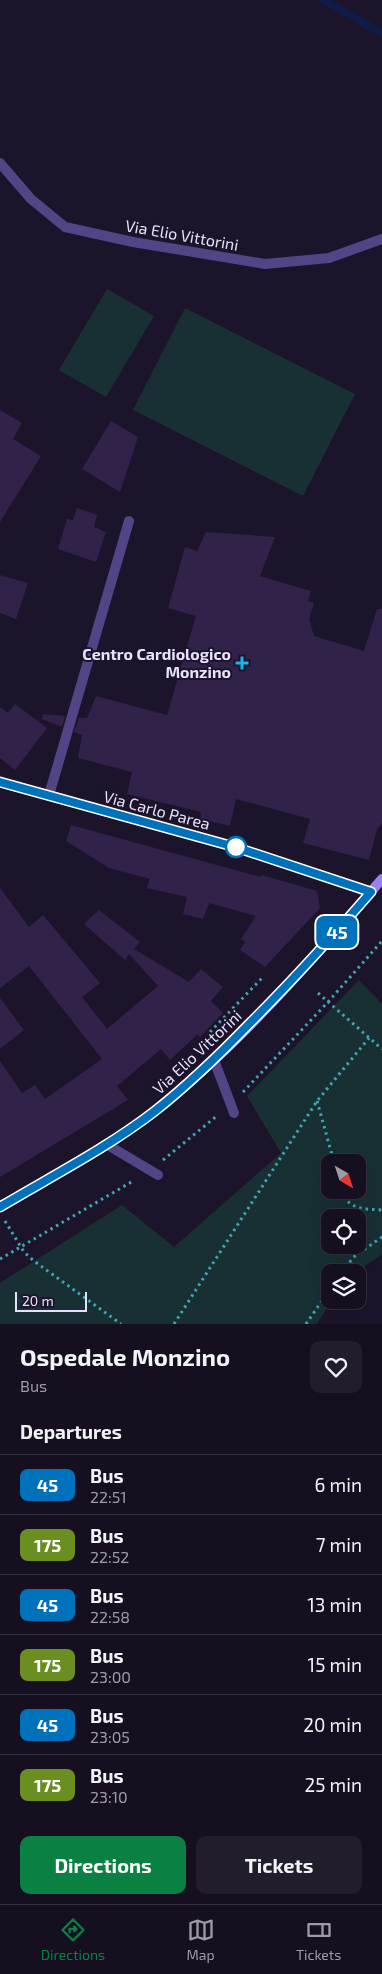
<!DOCTYPE html>
<html lang="en">
<head>
<meta charset="utf-8">
<style>
  :root { --surface:#150f20; --page:#221d2d; --text:#f1f3f6; --muted:#9d9ca5; --line:#342f3e; --accent:#0b8043 }
  body { margin:0; font-family:"Exo 2",sans-serif; background:var(--page); color:var(--text); height:100vh; display:flex; flex-direction:column; font-size:19px; white-space:nowrap }
  * { box-sizing:border-box; margin:0 }
  p { font-size:16px; color:var(--muted) }
  .icon { flex:none; width:28px; height:28px; fill:none; stroke:currentColor; stroke-width:2; stroke-linecap:round; stroke-linejoin:round }
  .map { position:relative; height:1324px; overflow:hidden }
  .sheet { display:flex; flex-direction:column; background:var(--surface); flex:1 }
  .sheet>* { flex:none }
  .badge { padding:0 10px; border-radius:8px; font-size:18px; line-height:32px }
  .needle { width:32px; rotate:141deg }
  .buttons { position:absolute; left:321px; top:1154px; display:grid; gap:10px }
  .buttons a { display:grid; place-items:center; width:45px; height:45px; border-radius:10px; background:var(--surface); box-shadow:0 5px 20px #0002,0 0 0 1px var(--line); font-size:25px }
  .scale { position:absolute; left:15px; bottom:12px; width:72px; box-sizing:border-box; padding-left:5px; border:2px solid #e8e1fc; border-top:0; font-size:14px; line-height:18px; white-space:nowrap; color:#e8e1fc; -webkit-text-stroke:4px #1c142b; paint-order:stroke }
  .map>.badge { position:absolute; translate:-50% -50%; box-shadow:0 0 0 2px #fff }
  h2 { padding:0 20px; font-size:19px; line-height:45px }
  .round { display:grid; place-items:center; flex:none; width:52px; height:52px; border-radius:10px; background:var(--page) }
  .summary { display:flex; align-items:center; justify-content:space-between; height:85px; padding:0 20px }
  h1 { font-size:24px; font-weight:700; line-height:38px }
  .action { display:flex; gap:10px; margin-top:auto; padding:10px 20px }
  .action a { flex:1; height:58px; border-radius:10px; background:var(--accent); color:#fff; font-size:20px; font-weight:700; line-height:58px; text-align:center }
  .action a+a { background:var(--page); color:var(--text) }
  ul { padding:0; list-style:none }
  li { display:flex; align-items:center; gap:15px; height:60px; padding:0 20px; border-top:1px solid var(--line) }
  li div { flex:1 }
  li b { display:block; font-size:19px }
  li em { font-style:normal }
  li .badge { min-width:55px; font-weight:700; text-align:center }
  .menu { display:flex; justify-content:space-around; align-items:center; height:70px; border-top:1px solid var(--line); background:var(--surface); font-size:14px; color:var(--muted) }
  .menu a { display:grid; justify-items:center; gap:2px }
  .menu .on { color:var(--accent) }
  .map>svg:first-child { display:block }
  .green { fill:#183034; fill-rule:evenodd }
  .lines { fill:none; stroke-linecap:round; stroke-linejoin:round }
  .stream { stroke:#111b47; stroke-width:8 }
  .building { fill:#31224a }
  .path { stroke:#3ea6b3; stroke-width:3; stroke-dasharray:2.5 4; stroke-linecap:butt }
  .lane { stroke:#524485; stroke-width:10 }
  .street { stroke:#524485; stroke-width:10 }
  .secondary { stroke:#9781f3; stroke-width:10 }
  .line-casing { stroke:#fff; stroke-width:11 }
  .line { stroke:#0072bc; stroke-width:8 }
  .poi-dot { fill:#1fb2e9; stroke:#1c142b; stroke-width:2 }
  .stop-dot { fill:#fff; stroke:#0072bc; stroke-width:2.5 }
  .labels { text-anchor:middle; stroke-width:4; stroke-linejoin:round; paint-order:stroke }
  .street-label { font-size:16px; fill:#e8e1fc; stroke:#1c142b }
  .poi-label { font-size:16px; font-weight:bold; fill:#e8e1fc; stroke:#1c142b; text-anchor:end }
</style>
</head>
<body>
<div class="map">
<svg width="382" height="1324" viewBox="0 0 382 1324">
  <rect width="100%" height="100%" fill="#1c142b"/>
  <g class="green">
    <path d="M107,289L154,316L106,397L59,370Z"/>
    <path d="M185,308L355,394L303,496L133,410Z"/>
    <path d="M359,980L382,1004V1254L357,1272H330V1300H332L317,1324H0V1283L122,1205L174,1247L281,1153L247,1096ZM358,1162V1190H330V1162ZM330,1218H358V1245H330Z"/>
  </g>
  <g class="lines">
    <path class="stream" d="M323,0L382,33"/>
  </g>
  <g class="building">
    <path d="M0,410L22,423L13,439L41,456L0,522Z"/>
    <path d="M111,421L138,437L120,492L82,469Z"/>
    <path d="M77,508L97,515L94,527L106,532L96,562L58,549L67,519L73,520Z"/>
    <path d="M206,532L275,537L260,576L311,591L308,601L314,603L309,619L314,636L364,651L377,609H382V823L377,829L369,860L303,843L310,819L236,799L230,826L200,819L201,812L127,794L132,772L78,758L82,735L74,732L79,718H87L96,696L167,715L196,616L168,608L185,547L197,551Z"/>
    <path d="M0,575L28,583L16,619L0,613Z"/>
    <path d="M15,704L47,728L15,770L0,758V707L8,713Z"/>
    <path d="M43,714L65,716L62,727L42,719Z"/>
    <path d="M71,825L261,877L262,875L317,891L320,908L265,967L240,950L245,942L241,939L256,916L209,903L203,919L183,914L187,897L147,888L150,879L109,868L66,841Z"/>
    <path d="M0,888L29,927L43,915L100,983L82,997L107,1029L158,986L129,954L125,960L84,924L99,910L140,942L134,949L189,982L201,969L223,987L211,1001L223,1013L200,1037L198,1034L170,1060L161,1049L117,1086L128,1100L0,1177V1061L22,1093L35,1085L45,1099L102,1059L29,966L0,988Z"/>
    <path d="M0,998L24,1030L0,1049Z"/>
  </g>
  <g class="lines">
    <g class="path">
      <path d="M318,993L382,1049"/>
      <path d="M210,1032L263,977"/>
      <path d="M243,1092L328,1002L382,941"/>
      <path d="M317,1101L334,1162"/>
      <path d="M163,1160L218,1115"/>
      <path d="M342,1190C347,1210 365,1209 382,1210"/>
      <path d="M5,1221L24,1252L34,1261L121,1324"/>
      <path d="M0,1259L133,1181"/>
      <path d="M341,1272L355,1256L382,1237"/>
      <path d="M174,1324L317,1101L369,1038"/>
      <path d="M306,1324L330,1289"/>
    </g>
    <g class="lane">
      <path d="M214,1060L234,1113"/>
      <path d="M106,1144L158,1175"/>
    </g>
    <g class="street">
      <path d="M0,163L31,199L65,227L133,242L265,264L329,258L382,239"/>
      <path d="M0,782L235,847L371,892"/>
      <path d="M49,795L129,521"/>
    </g>
    <path class="secondary" d="M0,1207C52,1176 107,1148 154,1111C239,1046 312,959 382,879"/>
  </g>
  <g class="lines">
    <defs>
      <path id="line" d="M0,782L235,847L371,892C332,937 292,981 250,1023C220,1054 189,1084 155,1111C107,1148 52,1176 0,1207"/>
    </defs>
    <use href="#line" class="line-casing"/>
    <use href="#line" class="line"/>
  </g>
  <path class="poi-dot" d="M239.5 655.5h5v5h5v5h-5v5h-5v-5h-5v-5h5z"/>
  <circle class="stop-dot" cx="236" cy="847" r="10"/>
  <g class="labels">
    <g class="street-label">
      <text transform="translate(182 235) rotate(10)" y="6">Via Elio Vittorini</text>
      <text transform="translate(157 810) rotate(15)" y="6">Via Carlo Parea</text>
      <text transform="translate(197 1052) rotate(-43)" y="6">Via Elio Vittorini</text>
    </g>
    <g class="poi-label">
      <text x="231" y="660">Centro Cardiologico<tspan x="231" dy="18">Monzino</tspan></text>
    </g>
  </g>
</svg>
<div class="buttons">
<a><svg class="needle" viewBox="-14 -14 28 28"><path d="M0-13l5 13h-10z" fill="#e53935"/><path d="M0 13l5-13h-10z" fill="#9d9ca5"/></svg></a>
<a><svg class="icon" aria-label="locate" viewBox="0 0 24 24"><circle cx="12" cy="12" r="6"/><path d="M12 2v4M12 18v4M2 12h4M18 12h4"/></svg></a>
<a><svg class="icon" aria-label="layers" viewBox="0 0 24 24"><path d="M12 4l9 5-9 5-9-5zM3 14l9 5 9-5"/></svg></a>
</div>
<div class="scale">20 m</div>
<b class="badge" style="left:337px;top:932px;background:#0072bc;color:#fff">45</b>
</div>
<section class="sheet">
<div class="summary"><div><h1>Ospedale Monzino</h1><p>Bus</p></div><a class="round"><svg class="icon" aria-label="heart" viewBox="0 0 24 24"><path d="M12 20l-8-8c-3-5 5-10 8-4 3-6 11-1 8 4z"/></svg></a></div>
<h2>Departures</h2>
<ul>
<li><span class="badge" style="background:#0072bc;color:#fff">45</span><div><b>Bus</b><p>22:51</p></div><em>6 min</em></li>
<li><span class="badge" style="background:#6b8e23;color:#fff">175</span><div><b>Bus</b><p>22:52</p></div><em>7 min</em></li>
<li><span class="badge" style="background:#0072bc;color:#fff">45</span><div><b>Bus</b><p>22:58</p></div><em>13 min</em></li>
<li><span class="badge" style="background:#6b8e23;color:#fff">175</span><div><b>Bus</b><p>23:00</p></div><em>15 min</em></li>
<li><span class="badge" style="background:#0072bc;color:#fff">45</span><div><b>Bus</b><p>23:05</p></div><em>20 min</em></li>
<li><span class="badge" style="background:#6b8e23;color:#fff">175</span><div><b>Bus</b><p>23:10</p></div><em>25 min</em></li>
</ul>
<div class="action"><a>Directions</a><a>Tickets</a></div>
</section>
<nav class="menu">
<a class="on"><svg class="icon" aria-label="directions" viewBox="0 0 24 24"><path d="M12 3l9 9-9 9-9-9zM9 14v-3h6M13 9l2 2-2 2"/></svg>Directions</a>
<a><svg class="icon" aria-label="map" viewBox="0 0 24 24"><path d="M3 6l6-2 6 2 6-2v14l-6 2-6-2-6 2zM9 4v14M15 6v14"/></svg>Map</a>
<a><svg class="icon" aria-label="tickets" viewBox="0 0 24 24"><path d="M3 7h18v10H3zM15 7v10"/></svg>Tickets</a>
</nav>
</body>
</html>
